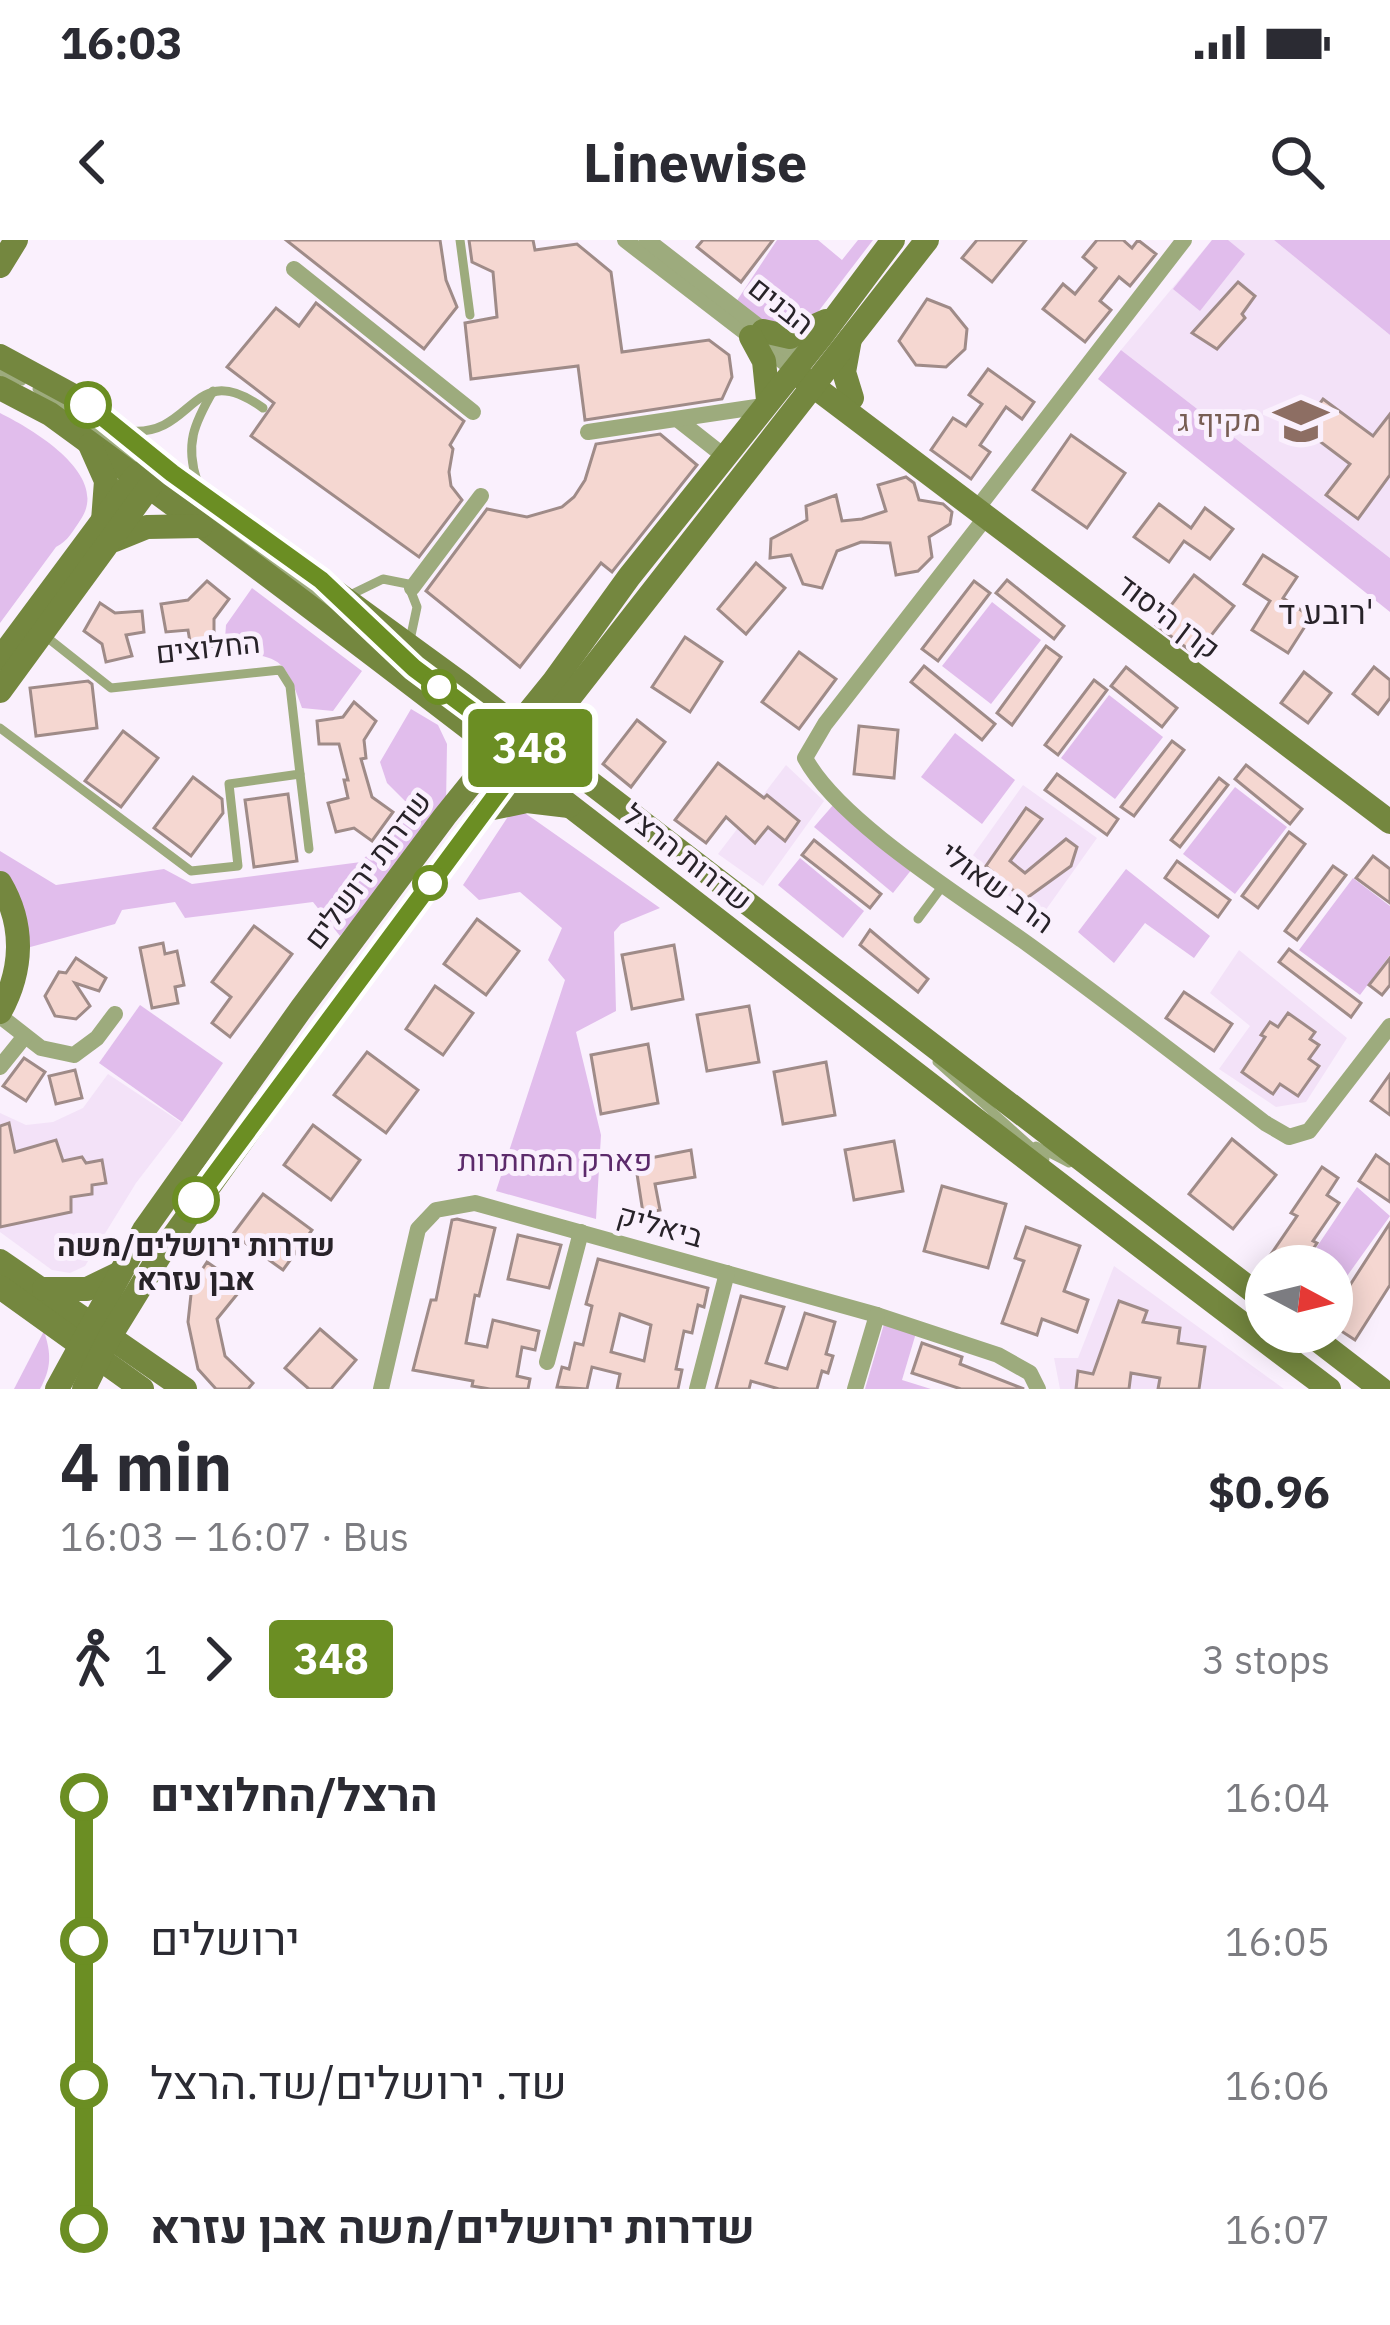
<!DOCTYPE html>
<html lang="en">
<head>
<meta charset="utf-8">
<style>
  :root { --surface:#fff; --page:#f2f2f3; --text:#2b2b33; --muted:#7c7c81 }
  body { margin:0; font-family:"IBM Plex Sans",Heebo,sans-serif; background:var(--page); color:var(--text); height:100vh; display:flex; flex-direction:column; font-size:45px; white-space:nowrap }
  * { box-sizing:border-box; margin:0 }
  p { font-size:39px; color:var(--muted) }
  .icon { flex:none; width:66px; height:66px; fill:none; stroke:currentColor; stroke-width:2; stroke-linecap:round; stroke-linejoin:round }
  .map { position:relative; height:1149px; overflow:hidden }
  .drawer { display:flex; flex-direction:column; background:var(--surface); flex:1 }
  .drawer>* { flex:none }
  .badge { padding:0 24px; border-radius:9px; font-size:42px; line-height:78px }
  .needle { width:78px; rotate:97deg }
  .fabs { position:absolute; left:1245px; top:1005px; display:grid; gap:24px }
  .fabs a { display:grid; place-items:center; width:108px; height:108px; border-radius:50%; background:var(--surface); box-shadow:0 6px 30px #0003; font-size:60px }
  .map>.badge { position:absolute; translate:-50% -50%; box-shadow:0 0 0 6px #fff }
  .legs { display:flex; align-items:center; gap:18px; height:132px; padding:0 60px; font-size:39px }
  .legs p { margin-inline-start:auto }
  .summary { display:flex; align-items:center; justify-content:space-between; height:204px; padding:0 60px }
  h1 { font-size:66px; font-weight:800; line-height:90px }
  ul { padding:0 60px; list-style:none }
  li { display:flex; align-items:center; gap:42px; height:144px; font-size:45px }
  li i { display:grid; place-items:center; width:18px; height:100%; margin:0 15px; background:currentColor }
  li i::after { content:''; width:30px; height:30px; margin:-15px; border:9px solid; border-radius:50%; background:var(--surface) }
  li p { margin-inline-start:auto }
  li:first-child i { background:linear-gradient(#0000 50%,currentColor 0) }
  li:last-child i { background:linear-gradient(currentColor 50%,#0000 0) }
  .status { display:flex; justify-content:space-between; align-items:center; height:84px; padding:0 60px; background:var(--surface); direction:ltr }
  .status svg { height:33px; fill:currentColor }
  header { display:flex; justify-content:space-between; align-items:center; height:156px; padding:0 60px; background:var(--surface); font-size:54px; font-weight:800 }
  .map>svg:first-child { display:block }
  .built { fill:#f3e2f8 }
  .green { fill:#e1bdec }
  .building { fill:#f5d7d1; stroke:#9f8b88; stroke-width:3; fill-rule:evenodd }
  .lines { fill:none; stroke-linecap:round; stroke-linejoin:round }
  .lane { stroke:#9dab7d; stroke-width:9 }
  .street { stroke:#9dab7d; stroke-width:16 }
  .secondary { stroke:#74873f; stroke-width:24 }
  .line-1-casing { stroke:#fff; stroke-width:27 }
  .line-1 { stroke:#6b8e23; stroke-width:18 }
  .stop-1-dot { fill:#fff; stroke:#6b8e23; stroke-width:6 }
  .labels { text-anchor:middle; stroke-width:10; stroke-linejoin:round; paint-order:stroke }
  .street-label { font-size:30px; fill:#282329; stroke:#faf0fd }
  .education-label { font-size:30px; fill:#785e54; stroke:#faf0fd; text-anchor:end }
  .park-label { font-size:30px; fill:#5c2a6b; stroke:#faf0fd }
  .stop-label { font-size:30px; font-weight:bold; fill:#282329; stroke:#faf0fd }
  .neighbourhood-label { font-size:33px; fill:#282329; stroke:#faf0fd }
</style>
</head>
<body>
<div class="status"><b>16:03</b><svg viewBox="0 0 49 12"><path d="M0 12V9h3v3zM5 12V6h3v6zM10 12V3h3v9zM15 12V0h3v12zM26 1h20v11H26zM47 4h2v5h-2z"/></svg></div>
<header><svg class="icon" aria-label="back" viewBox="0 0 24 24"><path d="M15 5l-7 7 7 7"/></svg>Linewise<svg class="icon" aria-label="search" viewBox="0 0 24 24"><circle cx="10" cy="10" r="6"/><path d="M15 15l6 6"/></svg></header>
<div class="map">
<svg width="1390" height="1149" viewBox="0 0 1390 1149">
  <rect width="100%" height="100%" fill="#faf0fd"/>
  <g class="built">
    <path d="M1212,0H1274L1390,95V318L1121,110Z"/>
    <path d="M786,525L824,561L763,646L718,614Z"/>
    <path d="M1023,545L1097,598L1040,678L966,625Z"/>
    <path d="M1239,710L1347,798L1306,862L1276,867L1219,829L1250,786L1210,753Z"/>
    <path d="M108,834L182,883L136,943L85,1026L70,1033L52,1030L0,992V873L26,885L53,882L83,868Z"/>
    <path d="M1114,1026L1284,1149H1060L1054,1118H1078Z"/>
  </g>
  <g class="green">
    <path d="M777,0H818L842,20L858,0H873L808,85L771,87L736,62Z"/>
    <path d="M1212,0H1228L1245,14L1200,71L1173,49Z"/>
    <path d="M1274,0H1390V95Z"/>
    <path d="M1121,110L1390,318V372L1098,139Z"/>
    <path d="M0,173C34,190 110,235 81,279C73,291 68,301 56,307L0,383Z"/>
    <path d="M252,348L362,431L333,471L302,468C284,416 279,415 224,413L226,385Z"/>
    <path d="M992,362L1041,400L991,464L942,426Z"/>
    <path d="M1109,455L1163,497L1115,559L1061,518Z"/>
    <path d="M411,469L438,485L447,504L446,565L340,696L313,662L185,678L175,662L122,670L115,684L23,709L0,634V611L56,645L164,629L192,644L361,622L410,566L387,543L380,522Z"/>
    <path d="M955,493L1015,540L982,584L921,537Z"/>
    <path d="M1235,547L1287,587L1235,654L1183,614Z"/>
    <path d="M834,564L912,629L893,653L814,587Z"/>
    <path d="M515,566L660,668L621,684L614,692L616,771L576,792L601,895L596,979L496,951L565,740L548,720L562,688L520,652L479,660L463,645Z"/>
    <path d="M800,618L864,671L843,698L778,645Z"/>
    <path d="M1126,629L1210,696L1194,718L1145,683L1114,723L1078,692Z"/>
    <path d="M1353,638L1390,666V715L1360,755L1299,710Z"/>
    <path d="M140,765L223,823L182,882L99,823Z"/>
    <path d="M1357,947L1390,976L1332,1057V1026H1304Z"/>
    <path d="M884,1084L916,1093L902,1140L931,1149H865Z"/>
    <path d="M44,1091C51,1113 52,1127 40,1149H14Z"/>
  </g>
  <g class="building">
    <path d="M286,0H440L446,40L457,67L424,109Z"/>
    <path d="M469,0H533L535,10L577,4L611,32L622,112L709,100L729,115L732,137L722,159L585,180L578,126L471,139L465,83L497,77L493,32L472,22Z"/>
    <path d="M703,0H773L741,42L697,7Z"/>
    <path d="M977,0H1026L992,42L962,18Z"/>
    <path d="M1097,0H1123L1132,8L1138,0L1156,14L1130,46L1119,37L1100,61L1111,70L1085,102L1043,69L1063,44L1075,54L1096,28L1083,17Z"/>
    <path d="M1238,42L1255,56L1242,74L1245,78L1217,109L1192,93Z"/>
    <path d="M927,59L950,68L967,89L965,109L946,127L916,125L899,101Z"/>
    <path d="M316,63L464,181L450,205L453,209L449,232L451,246L462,260L419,317L251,196L274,163L227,127L276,68L299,86Z"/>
    <path d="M988,129L1034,162L1022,179L1006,167L980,205L990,212L971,239L931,210L953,178L966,186L982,164L969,155Z"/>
    <path d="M1323,159L1373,196L1390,174V235L1358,279L1326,255L1350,224L1302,188Z"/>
    <path d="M660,194L697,225L612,332L601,323L520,427L426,351L487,269L527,277L562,267L574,257L585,240L596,204Z"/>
    <path d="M1071,195L1125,233L1087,288L1033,250Z"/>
    <path d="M906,237L914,243L919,260L943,264L952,272L950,284L929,297L932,317L918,331L896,335L890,303L861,302L837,311L822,348L803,344L791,315L770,318L771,299L807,280L806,266L836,255L842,281L862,279L886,271L878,245Z"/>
    <path d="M1159,264L1191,288L1205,268L1233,289L1210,319L1184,301L1169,322L1134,297Z"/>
    <path d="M1263,315L1297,337L1283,358L1311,377L1288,413L1252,390L1270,361L1244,344Z"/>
    <path d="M756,323L785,348L746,394L718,369Z"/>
    <path d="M1194,335L1234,366L1196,415L1156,385Z"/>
    <path d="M1007,340L1064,386L1054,399L996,353Z"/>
    <path d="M207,341L229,359L214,379V406L191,408L188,390L166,392L161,364L188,360Z"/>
    <path d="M974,341L990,353L938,421L922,409Z"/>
    <path d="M100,363L115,373L142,371L144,392L126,395L132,416L106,422L102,404L84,391Z"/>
    <path d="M685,397L722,422L690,472L652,447Z"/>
    <path d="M1046,406L1061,417L1012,485L997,473Z"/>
    <path d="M799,412L836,439L799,489L762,462Z"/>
    <path d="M924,426L995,484L982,500L911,442Z"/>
    <path d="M1126,427L1177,468L1162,487L1111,446Z"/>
    <path d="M1374,427L1390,440V458L1378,474L1353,454Z"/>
    <path d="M1304,432L1331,453L1308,483L1281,463Z"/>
    <path d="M1094,440L1107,450L1058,515L1045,505Z"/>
    <path d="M88,441L92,444L97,488L36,496L30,448Z"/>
    <path d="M354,462L376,481L364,500L366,518L361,519L372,557L393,572L372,601L354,588L336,592L328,563L348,558L344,540H348L339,504H319L317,481L343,477Z"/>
    <path d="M637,480L665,502L631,547L603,524Z"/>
    <path d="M859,486L898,490L894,538L854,534Z"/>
    <path d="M123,491L158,518L121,567L85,541Z"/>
    <path d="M1172,501L1184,510L1134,576L1121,567Z"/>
    <path d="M718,523L764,558L767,555L799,581L785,601L768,587L755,603L726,577L706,603L675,580Z"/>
    <path d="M1246,525L1302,569L1290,584L1235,539Z"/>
    <path d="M1057,534L1118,579L1107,595L1045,550Z"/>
    <path d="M193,537L222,559L223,573L191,616L154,588Z"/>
    <path d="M1219,538L1228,545L1180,607L1171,600Z"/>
    <path d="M288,554L297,621L254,627L245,560Z"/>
    <path d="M1026,568L1042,579L1010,621L1025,633L1066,599L1077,607L1071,626L1024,660L986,626Z"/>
    <path d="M1289,592L1305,604L1258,668L1242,656Z"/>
    <path d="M814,600L881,654L870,668L802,615Z"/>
    <path d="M1373,616L1390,629V663L1356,638Z"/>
    <path d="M1177,621L1230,660L1218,677L1165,638Z"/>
    <path d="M1333,626L1346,635L1297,700L1285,691Z"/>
    <path d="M477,679L519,711L486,755L444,724Z"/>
    <path d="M254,686L292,714L230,797L212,783L231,757L212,742Z"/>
    <path d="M870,690L928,739L918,752L860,705Z"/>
    <path d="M163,703L165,714L177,711L184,745L175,747L178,763L152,768L140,708Z"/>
    <path d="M674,705L683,759L632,769L622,715Z"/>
    <path d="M1289,709L1361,763L1351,777L1279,722Z"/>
    <path d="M76,718L106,738L99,751L75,743L90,766L76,779L55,776L45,756L59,732L66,733Z"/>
    <path d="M1390,718V745L1382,755L1369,745Z"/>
    <path d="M435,746L473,773L443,815L406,789Z"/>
    <path d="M1184,752L1232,784L1214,811L1166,778Z"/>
    <path d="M749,766L759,822L707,831L697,775Z"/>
    <path d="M1288,773L1315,792L1310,799L1319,805L1309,819L1319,826L1298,856L1280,844L1273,854L1242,832L1265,797L1261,795L1270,782L1278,787Z"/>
    <path d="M648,804L658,863L601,874L591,815Z"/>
    <path d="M367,812L418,850L386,893L334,855Z"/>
    <path d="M24,818L45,832L26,861L3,846Z"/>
    <path d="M826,822L835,875L783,884L774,832Z"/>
    <path d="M75,830L82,858L56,864L49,836Z"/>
    <path d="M1390,834V875L1371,861Z"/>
    <path d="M9,883L15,912L56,900L63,921L82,917L86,923L102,920L106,943L92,945V954L71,957V972L0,987V886Z"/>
    <path d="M313,885L360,920L331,960L284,925Z"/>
    <path d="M1232,899L1276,935L1233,989L1189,954Z"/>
    <path d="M894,901L903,951L854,960L845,910Z"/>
    <path d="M691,910L695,937L655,944L660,970L643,973L635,921Z"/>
    <path d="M1376,915L1390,925V962L1359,941Z"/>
    <path d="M1322,927L1338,938L1327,955L1339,963L1313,1001L1317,1003L1302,1026H1263L1297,976L1291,973Z"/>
    <path d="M942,946L1006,964L988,1028L924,1011Z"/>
    <path d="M263,954L312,990L283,1030L233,994Z"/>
    <path d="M457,979L495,988L479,1056L475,1055L466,1103L487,1107L493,1080L539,1091L535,1110L522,1107L517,1136L530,1139L528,1149H490L472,1146L473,1141L413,1130L431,1060H436L452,980Z"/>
    <path d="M1390,983V1045L1355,1100L1332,1085V1073Z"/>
    <path d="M1026,987L1080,1006L1064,1051L1088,1060L1077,1092L1042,1079L1037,1095L1002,1083L1024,1021L1015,1018Z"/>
    <path d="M518,995L561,1005L549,1048L508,1039Z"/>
    <path d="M598,1019L708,1048L704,1067L698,1065L692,1093L684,1091L676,1129L682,1130L678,1149H617L620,1134L592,1127L587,1149L557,1147L562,1127L569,1129L575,1103L583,1105L592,1066L586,1064ZM620,1074L651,1085L644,1121L611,1112Z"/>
    <path d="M207,1022L243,1047L217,1079L225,1116L253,1143L248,1149H216L198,1129L188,1082L192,1045Z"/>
    <path d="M741,1056L784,1067L766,1123L787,1129L805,1073L835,1082L826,1114L833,1116L828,1133L822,1131L817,1149H779L751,1141L749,1149H716Z"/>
    <path d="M1119,1061L1147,1071L1143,1082L1180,1088L1178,1103L1205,1107L1199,1149H1158L1160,1138L1131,1133L1129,1149H1076L1078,1131L1093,1134Z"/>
    <path d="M320,1089L356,1120L331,1149H309L285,1128Z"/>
    <path d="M922,1103L962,1117L960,1124L1024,1149H961L912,1133Z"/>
  </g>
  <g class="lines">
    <g class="lane">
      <path d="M460,0L470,75"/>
      <path d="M0,131L22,141"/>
      <path d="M37,149L79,175L145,228"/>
      <path d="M131,191C195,196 192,117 263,168"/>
      <path d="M158,238L506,496"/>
      <path d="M197,241C185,204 194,184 213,151"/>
      <path d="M346,357L383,339L408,344L417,367L410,400"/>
      <path d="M0,488L191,631L238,626L229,544L300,534L290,446L280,430L111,448L44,395"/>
      <path d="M300,534L309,609"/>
      <path d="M918,679L944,644"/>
      <path d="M937,822L1045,919"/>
      <path d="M1036,906L1069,923"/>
    </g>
    <g class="street">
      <path d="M625,0L794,130"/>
      <path d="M647,0L802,120"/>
      <path d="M294,29L473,172"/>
      <path d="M677,179L724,216"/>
      <path d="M588,192L763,166"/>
      <path d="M976,270L1184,0"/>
      <path d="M986,277L825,484L805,518C839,582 967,660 1029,705C1109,763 1187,823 1265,883L1289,897L1309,891L1390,786"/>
      <path d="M412,348L481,256"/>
      <path d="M0,776L41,808L74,815L97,798L115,774"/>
      <path d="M0,827L25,796"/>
      <path d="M547,1122L581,992"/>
      <path d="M381,1149L418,989L436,970L475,963L877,1075L998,1115L1030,1133L1038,1149"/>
      <path d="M697,1149L727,1033"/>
      <path d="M855,1149L877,1075"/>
    </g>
    <g class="secondary">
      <path d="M0,26L16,0"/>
      <path d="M763,91L790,97L826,81"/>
      <path d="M751,97L764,121L768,160"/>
      <path d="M850,99L844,132L852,158"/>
      <path d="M0,116L83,161L160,224L463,445L1266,1061"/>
      <path d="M800,136L1390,582"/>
      <path d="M0,148L50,174C484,490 900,828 1329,1149"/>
      <path d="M90,205L106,241L103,281"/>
      <path d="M115,300L147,287L201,286"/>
      <path d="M0,419L135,237L146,229"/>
      <path d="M0,451L158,235"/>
      <path d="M483,570L527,561L569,566"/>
      <path d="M0,643C25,685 23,730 0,772"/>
      <path d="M0,1021L185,1149"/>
      <path d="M0,1047L142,1149"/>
      <path d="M44,1049H87L118,1034"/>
      <path d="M1307,1092L1381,1149"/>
      <path d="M57,1149L144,990L301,769L445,576L554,441L629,337L820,98L893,0"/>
      <path d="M84,1149L109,1098L160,1015L316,797L517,525L927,0"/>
    </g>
  </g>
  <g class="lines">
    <defs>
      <path id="line-1" d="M88,165L172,233L321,340L414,428L508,498L531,508L196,960"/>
    </defs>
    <use href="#line-1" class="line-1-casing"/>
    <use href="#line-1" class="line-1"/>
  </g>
  <defs>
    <symbol id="school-bare" viewBox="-9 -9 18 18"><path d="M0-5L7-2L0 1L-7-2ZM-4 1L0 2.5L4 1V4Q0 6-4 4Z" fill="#8d6e63" stroke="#faf0fd" stroke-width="2.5" paint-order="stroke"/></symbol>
  </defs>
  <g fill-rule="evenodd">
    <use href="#school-bare" x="1263" y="143" width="76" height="76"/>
  </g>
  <g class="stop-1-dot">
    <circle cx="88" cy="165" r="21"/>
    <circle cx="439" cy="447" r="15"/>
    <circle cx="430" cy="643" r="15"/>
    <circle cx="196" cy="960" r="21"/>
  </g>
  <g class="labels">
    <g class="street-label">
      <text transform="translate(781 66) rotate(38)" y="10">הבנים</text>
      <text transform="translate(1168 377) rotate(37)" y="10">קרן היסוד</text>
      <text transform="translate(208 408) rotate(-6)" y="10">החלוצים</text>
      <text transform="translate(687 618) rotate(38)" y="10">שדרות הרצל</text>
      <text transform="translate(368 630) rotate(-53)" y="10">שדרות ירושלים</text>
      <text transform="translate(997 648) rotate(36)" y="10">הרב שאולי</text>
      <text transform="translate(660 986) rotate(16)" y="10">ביאליק</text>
    </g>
    <g class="education-label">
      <text x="1261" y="191">מקיף ג</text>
    </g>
    <g class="park-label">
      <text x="555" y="931">פארק המחתרות</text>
    </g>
    <g class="stop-label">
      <text x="196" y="1016">שדרות ירושלים/משה<tspan x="196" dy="34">אבן עזרא</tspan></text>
    </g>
    <g class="neighbourhood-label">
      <text x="1326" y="384">רובע ד'</text>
    </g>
  </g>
</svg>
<div class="fabs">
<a><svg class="needle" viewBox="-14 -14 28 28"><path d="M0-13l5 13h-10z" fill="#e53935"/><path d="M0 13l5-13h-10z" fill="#7c7c81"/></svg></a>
</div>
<b class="badge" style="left:530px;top:508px;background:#6b8e23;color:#fff">348</b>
</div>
<section class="drawer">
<div class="summary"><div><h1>4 min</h1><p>16:03 – 16:07 · Bus</p></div><b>$0.96</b></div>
<div class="legs"><svg class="icon" aria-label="walk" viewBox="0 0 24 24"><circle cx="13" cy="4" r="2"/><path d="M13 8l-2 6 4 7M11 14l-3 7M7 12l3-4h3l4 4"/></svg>1<svg class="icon" aria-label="forward" viewBox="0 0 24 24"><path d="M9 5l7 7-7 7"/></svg><b class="badge" style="background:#6b8e23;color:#fff">348</b><p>3 stops</p></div>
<ul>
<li><i style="color:#6b8e23"></i><b>הרצל/החלוצים</b><p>16:04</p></li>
<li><i style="color:#6b8e23"></i><span>ירושלים</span><p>16:05</p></li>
<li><i style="color:#6b8e23"></i><span>שד. ירושלים/שד.הרצל</span><p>16:06</p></li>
<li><i style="color:#6b8e23"></i><b>שדרות ירושלים/משה אבן עזרא</b><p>16:07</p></li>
</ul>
</section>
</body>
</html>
